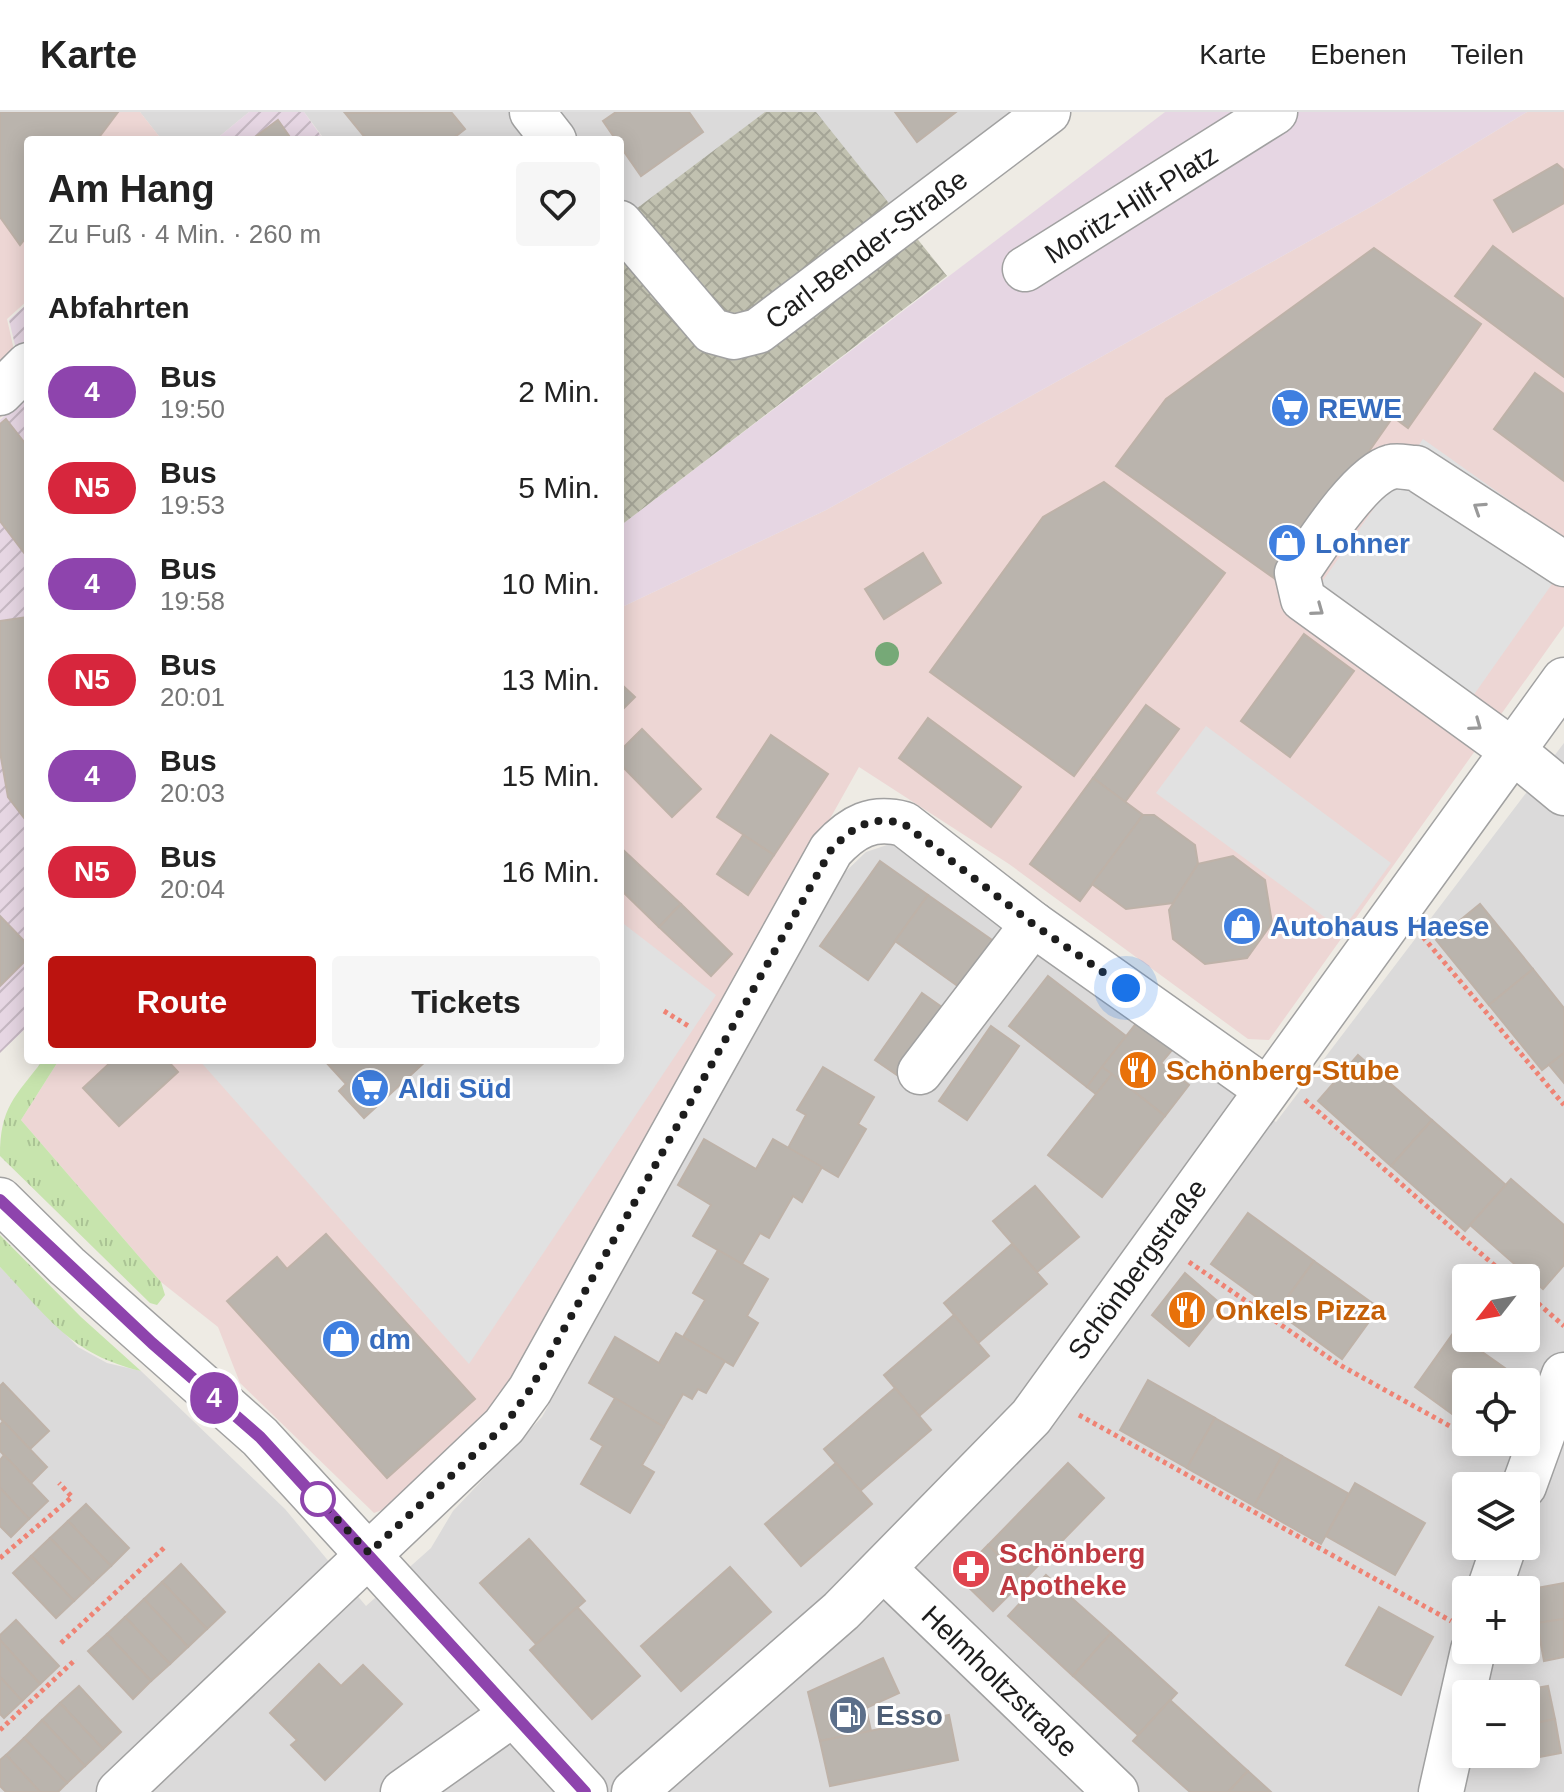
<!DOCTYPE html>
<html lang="de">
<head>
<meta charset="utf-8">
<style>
  :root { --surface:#fff; --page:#f6f6f6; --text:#222; --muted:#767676; --line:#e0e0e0; --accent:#bb130f }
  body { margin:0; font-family:Arial,sans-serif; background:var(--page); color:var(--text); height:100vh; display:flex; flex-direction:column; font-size:30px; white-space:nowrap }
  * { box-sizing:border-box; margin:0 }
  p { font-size:26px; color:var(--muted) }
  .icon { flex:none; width:44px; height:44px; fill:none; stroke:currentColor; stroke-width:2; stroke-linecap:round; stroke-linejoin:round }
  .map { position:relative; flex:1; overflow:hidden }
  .side { position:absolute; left:24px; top:24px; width:600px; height:928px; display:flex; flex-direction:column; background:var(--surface); border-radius:8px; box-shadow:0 4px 20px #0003 }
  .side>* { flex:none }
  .badge { padding:0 16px; border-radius:26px; font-size:28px; line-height:52px }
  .needle { width:52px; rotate:239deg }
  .fabs { position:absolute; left:1452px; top:1152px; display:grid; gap:16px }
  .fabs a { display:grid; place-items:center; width:88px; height:88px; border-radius:8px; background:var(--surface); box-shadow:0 4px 20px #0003; font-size:40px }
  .you { position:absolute; width:40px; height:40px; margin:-20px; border:6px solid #fff; border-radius:50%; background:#1a73e8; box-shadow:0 0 0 12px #1a73e833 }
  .map>.badge { position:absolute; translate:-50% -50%; box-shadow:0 0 0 4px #fff }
  h2 { padding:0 24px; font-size:30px; line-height:72px }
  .round { display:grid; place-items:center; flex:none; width:84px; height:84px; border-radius:8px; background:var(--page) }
  .head { display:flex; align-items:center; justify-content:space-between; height:136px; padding:0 24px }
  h1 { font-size:38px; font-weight:800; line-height:60px }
  .action { display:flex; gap:16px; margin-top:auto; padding:16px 24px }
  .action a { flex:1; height:92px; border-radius:8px; background:var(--accent); color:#fff; font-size:32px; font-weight:800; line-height:92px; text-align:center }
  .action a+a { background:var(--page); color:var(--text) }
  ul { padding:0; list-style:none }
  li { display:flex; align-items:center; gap:24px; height:96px; padding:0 24px }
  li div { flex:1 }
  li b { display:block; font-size:30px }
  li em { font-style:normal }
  li .badge { min-width:88px; font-weight:700; text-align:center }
  header { display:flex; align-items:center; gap:48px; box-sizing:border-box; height:112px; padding:0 40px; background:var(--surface); border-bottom:2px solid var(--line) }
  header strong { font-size:38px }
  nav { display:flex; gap:44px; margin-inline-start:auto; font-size:28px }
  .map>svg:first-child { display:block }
  .residential { fill:#dbdada; fill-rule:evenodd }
  .commercial { fill:#edd6d4 }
  .industrial { fill:url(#industrial-furrows) }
  .railway { fill:#e6d6e3 }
  .construction { fill:url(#construction-cross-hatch) }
  .grass { fill:url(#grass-tufts) }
  .parking { fill:#e1e1e1 }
  .building { fill:#bab4ad; stroke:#beb2a8; stroke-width:2 }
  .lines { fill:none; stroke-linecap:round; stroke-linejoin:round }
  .minor-casing { stroke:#a1a1a1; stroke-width:47 }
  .path { stroke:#ef8374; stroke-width:5; stroke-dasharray:4 4; stroke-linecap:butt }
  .minor { stroke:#fff; stroke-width:44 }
  .tree { fill:#76a977 }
  .oneway { stroke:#999 }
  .line-casing { stroke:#fff; stroke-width:18 }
  .line { stroke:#8e44ad; stroke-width:12 }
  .walk { stroke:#1d1d1d; stroke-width:8; stroke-dasharray:0 14.4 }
  .stop-dot { fill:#fff; stroke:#8e44ad; stroke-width:4 }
  .labels { text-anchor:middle; stroke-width:6; stroke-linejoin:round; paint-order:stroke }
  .street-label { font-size:28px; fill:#1d1d1d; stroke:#fff }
  .shop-label { font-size:28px; font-weight:bold; fill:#366cbe; stroke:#fff; text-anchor:start }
  .food-label { font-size:28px; font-weight:bold; fill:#c56008; stroke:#fff; text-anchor:start }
  .health-label { font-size:28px; font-weight:bold; fill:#be3a42; stroke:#fff; text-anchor:start }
  .service-label { font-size:28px; font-weight:bold; fill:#4e5e75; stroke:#fff; text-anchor:start }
</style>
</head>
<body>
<header>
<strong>Karte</strong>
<nav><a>Karte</a><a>Ebenen</a><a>Teilen</a></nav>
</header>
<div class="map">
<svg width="1564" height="1680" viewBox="0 0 1564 1680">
  <defs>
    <pattern id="industrial-furrows" width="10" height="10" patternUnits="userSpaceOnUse" patternTransform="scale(2)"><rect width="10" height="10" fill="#e6d6e3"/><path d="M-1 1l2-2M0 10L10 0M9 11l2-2" fill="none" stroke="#c5b7c2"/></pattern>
    <pattern id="construction-cross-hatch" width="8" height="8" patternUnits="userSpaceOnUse" patternTransform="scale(2)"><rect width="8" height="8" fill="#c1c1b0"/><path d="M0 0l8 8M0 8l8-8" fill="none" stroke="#a5a597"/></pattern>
    <pattern id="grass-tufts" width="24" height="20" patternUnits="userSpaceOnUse" patternTransform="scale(2)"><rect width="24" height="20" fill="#c7e4ad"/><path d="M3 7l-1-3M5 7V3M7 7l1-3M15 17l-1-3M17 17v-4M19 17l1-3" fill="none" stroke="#aac394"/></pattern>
  </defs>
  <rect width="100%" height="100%" fill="#eeebe4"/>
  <g class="residential">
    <path d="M140,0H249L215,28H162Z"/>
    <path d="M304,0H1024L620,334V28H325Z"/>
    <path d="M1564,631V1680H0V1155L78,1235L107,1251L141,1259L285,1397L366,1494L431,1436L453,1399L542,1305L842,763L866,740L890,732L904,738L1212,959L1276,1010ZM1466,1166H1526V1226H1466ZM1466,1270H1526V1330H1466ZM1466,1374H1526V1434H1466ZM1466,1478H1526V1538H1466ZM1466,1582H1526V1642H1466Z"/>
  </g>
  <g class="commercial">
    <path d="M0,0H140L162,28H28V188L7,207L24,283L0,306Z"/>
    <path d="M1527,0H1564V514L1269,928L1248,927L1009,752L859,655L519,1261L493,1299L400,1391L374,1401L240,1271L218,1215L161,1170L21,1008L59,948H620V496L826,398L1374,93Z"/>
  </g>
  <g class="industrial">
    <path d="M249,0H304L324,28H215Z"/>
    <path d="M28,191V914L0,941V308L27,283L9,208Z"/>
  </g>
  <path class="railway" d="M1165,0H1527L1374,93L826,398L620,496V414Z"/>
  <path class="construction" d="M765,0H816L947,164L620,414V109Z"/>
  <g class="grass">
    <path d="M43,948H59L21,1008L161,1170L165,1183L157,1193L150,1191L0,1044C0,995 15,985 43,948Z"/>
    <path d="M0,1123L81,1205L141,1259C70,1242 48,1205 0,1155Z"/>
  </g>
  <g class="parking">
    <path d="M1423,327L1564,427V455L1456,608L1302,498Z"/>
    <path d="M1206,614L1391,751L1342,818L1156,681Z"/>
    <path d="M620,809L716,883L469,1252L199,948H324L346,972L339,979L364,1006L427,948H620Z"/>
  </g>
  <g class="building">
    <path d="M0,0H118L97,28H28V123L20,133L0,105Z"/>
    <path d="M451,0L465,17L451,28H367L345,1Z"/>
    <path d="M616,0H689L703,20L641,64L620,34V28H616L603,9Z"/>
    <path d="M895,0H956L917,30Z"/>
    <path d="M278,8L292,28H251Z"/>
    <path d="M1557,52L1564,58V91L1513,120L1494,88Z"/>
    <path d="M1493,134L1564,187V265L1455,184Z"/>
    <path d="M1374,136L1481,212L1408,316L1393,305L1278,469L1116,354L1166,287Z"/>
    <path d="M1535,261L1564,282V369L1494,317Z"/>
    <path d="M6,307L28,335V446L0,409V312Z"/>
    <path d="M1104,370L1225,461L1074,664L930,560L1043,405Z"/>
    <path d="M923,441L941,471L884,507L865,477Z"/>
    <path d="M28,505V711L8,685L0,640V509Z"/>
    <path d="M1304,522L1354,559L1290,645L1241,609Z"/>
    <path d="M620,571L635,585L620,600Z"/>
    <path d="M1146,593L1179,617L1125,690L1093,666Z"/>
    <path d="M928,606L1021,675L991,715L899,646Z"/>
    <path d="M642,617L701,677L672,705L620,652V639Z"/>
    <path d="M771,623L828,662L774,743L717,705Z"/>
    <path d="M1093,666L1143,703L1080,789L1030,752Z"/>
    <path d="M1143,703H1154L1195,733L1198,752L1173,791L1126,797L1092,772Z"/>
    <path d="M743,723L774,743L748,783L717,762Z"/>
    <path d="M620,735L681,792L659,815L620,777Z"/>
    <path d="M1233,744L1265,768L1272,811L1247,846L1205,852L1173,827L1169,798L1198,752Z"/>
    <path d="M880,749L928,783L868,868L820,834Z"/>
    <path d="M928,783L1002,835L969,882L895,829Z"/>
    <path d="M681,792L732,842L711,864L659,815Z"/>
    <path d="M1480,792L1533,857L1489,893L1436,828Z"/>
    <path d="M0,804L28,833V846L0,874Z"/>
    <path d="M1533,857L1564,896V941L1542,958L1489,893Z"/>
    <path d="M1048,864L1126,924L1087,975L1009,914Z"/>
    <path d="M922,881L946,898L900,965L875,948Z"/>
    <path d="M1138,909L1173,937L1161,951L1189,973L1165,1004L1102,955Z"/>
    <path d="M991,914L1019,934L967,1008L939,989Z"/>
    <path d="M1564,941V971L1549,953Z"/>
    <path d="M1358,943L1432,1008L1391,1054L1318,989Z"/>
    <path d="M113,948H167L178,960L119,1014L83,976Z"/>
    <path d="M324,948H427L364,1006L339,979L346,972Z"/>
    <path d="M823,955L874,985L858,1012L866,1017L838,1065L788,1036L806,1003L797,998Z"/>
    <path d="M1102,955L1112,962L1096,982L1087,975Z"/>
    <path d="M1112,962L1165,1004L1102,1085L1048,1043Z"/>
    <path d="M1432,1008L1506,1073L1465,1119L1391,1054Z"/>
    <path d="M704,1027L756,1057L773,1027L822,1055L802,1090L793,1084L769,1126L760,1121L742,1152L693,1124L711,1093L678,1073Z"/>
    <path d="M1511,1067L1564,1113V1153L1543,1177L1470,1113Z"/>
    <path d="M1035,1074L1079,1125L1037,1160L993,1109Z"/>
    <path d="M1248,1101L1314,1149L1277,1200L1211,1152Z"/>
    <path d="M326,1122L475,1287L387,1366L227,1189L277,1145L287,1157Z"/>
    <path d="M1012,1132L1047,1172L978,1231L944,1191Z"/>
    <path d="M718,1138L768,1167L747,1204L758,1211L733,1254L683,1225L705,1188L693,1181Z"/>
    <path d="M1314,1149L1379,1196L1342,1247L1277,1200Z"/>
    <path d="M1185,1161L1222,1193L1189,1234L1152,1203Z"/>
    <path d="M954,1203L989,1244L919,1304L884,1263Z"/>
    <path d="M1454,1220L1519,1266L1516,1270H1466V1312L1415,1275Z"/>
    <path d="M676,1221L725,1249L706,1281L698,1277L692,1287L683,1282L664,1315L589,1271L615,1225L659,1251Z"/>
    <path d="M1148,1268L1215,1306L1187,1356L1120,1318Z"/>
    <path d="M3,1271L49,1319L30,1337L0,1306V1274Z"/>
    <path d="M895,1276L931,1318L860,1379L824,1337Z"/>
    <path d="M615,1286L664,1315L642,1353L654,1360L630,1401L581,1372L603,1334L591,1327Z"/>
    <path d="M1215,1306L1282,1344L1254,1394L1187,1356Z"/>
    <path d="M3,1309L47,1355L31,1371L0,1339V1313Z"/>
    <path d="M4,1343L48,1389L29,1407L0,1376V1348Z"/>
    <path d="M1282,1344L1349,1382L1321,1432L1254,1394Z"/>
    <path d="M836,1351L872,1392L801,1454L765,1412Z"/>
    <path d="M1068,1351L1104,1386L1024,1468L988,1433Z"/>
    <path d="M1355,1371L1425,1411L1395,1463L1326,1424Z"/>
    <path d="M0,1376L29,1407L11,1425L0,1414Z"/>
    <path d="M86,1392L129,1436L111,1454L68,1409Z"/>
    <path d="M68,1409L111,1454L93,1471L50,1426Z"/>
    <path d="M50,1426L93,1471L74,1489L31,1444Z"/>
    <path d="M529,1427L585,1489L536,1532L480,1471Z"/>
    <path d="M988,1433L1024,1468L993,1499L957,1464Z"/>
    <path d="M31,1444L74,1489L56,1506L13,1461Z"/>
    <path d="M181,1452L225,1500L207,1517L162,1470Z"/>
    <path d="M730,1455L771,1500L681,1579L641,1534Z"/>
    <path d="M1046,1463L1111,1521L1073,1564L1008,1504Z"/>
    <path d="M162,1470L207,1517L188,1535L144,1487Z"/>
    <path d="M1564,1471V1507L1537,1511L1531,1477Z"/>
    <path d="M144,1487L188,1535L170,1552L125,1505Z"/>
    <path d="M577,1495L640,1564L592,1607L530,1538Z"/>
    <path d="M1379,1495L1433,1525L1401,1583L1346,1553Z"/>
    <path d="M125,1505L170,1552L151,1569L107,1522Z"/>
    <path d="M1564,1507V1545L1544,1549L1537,1511Z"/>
    <path d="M16,1508L59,1554L40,1572L0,1528V1523Z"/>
    <path d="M1111,1521L1177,1581L1138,1623L1073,1564Z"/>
    <path d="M107,1522L151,1569L133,1587L88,1539Z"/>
    <path d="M0,1528L40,1572L22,1589L0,1565Z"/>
    <path d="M883,1546L899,1581L866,1596L871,1619L820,1629L808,1580Z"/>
    <path d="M319,1552L341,1574L363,1553L402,1592L325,1668L291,1633L297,1628L270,1601Z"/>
    <path d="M0,1565L22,1589L4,1606L0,1602Z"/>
    <path d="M79,1574L121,1620L103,1637L60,1591Z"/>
    <path d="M1548,1574L1555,1607L1526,1613V1582H1503Z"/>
    <path d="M1170,1588L1248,1659L1228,1680H1190L1133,1629Z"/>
    <path d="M60,1591L103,1637L85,1654L42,1608Z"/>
    <path d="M949,1603L958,1648L830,1674L820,1629Z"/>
    <path d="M1555,1607L1561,1641L1513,1650L1512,1642H1526V1613Z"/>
    <path d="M42,1608L85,1654L67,1671L24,1626Z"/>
    <path d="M24,1626L67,1671L58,1680H40L6,1643Z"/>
    <path d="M6,1643L40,1680H6L0,1674V1648Z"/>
    <path d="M1248,1659L1271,1680H1228Z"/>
  </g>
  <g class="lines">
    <defs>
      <g id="minor">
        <path d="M532,0L554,28"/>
        <path d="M620,111L712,219L734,225L758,219L1048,0"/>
        <path d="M1025,157L1275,0"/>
        <path d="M0,281L28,253"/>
        <path d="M1564,452L1416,356C1409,356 1398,353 1391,355C1360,363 1315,435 1297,461L1303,487L1513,639L1564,681"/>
        <path d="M920,960L1033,812"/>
        <path d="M0,1088L67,1154L260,1325L585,1680"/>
        <path d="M1524,1374L1564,1263"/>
        <path d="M884,1457L1116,1680"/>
        <path d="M1489,1478L1504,1434"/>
        <path d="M119,1680L504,1314L530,1278L831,738C853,714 872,704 904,712L1033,812L1266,977"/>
        <path d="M403,1680L513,1602"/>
        <path d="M634,1680L841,1499L1031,1305L1564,568"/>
        <path d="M1441,1680L1473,1538"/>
      </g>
    </defs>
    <use href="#minor" class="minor-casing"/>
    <g class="path">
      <path d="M1423,825L1564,993"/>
      <path d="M664,899L690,915"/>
      <path d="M1305,988L1509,1166"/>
      <path d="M1189,1150L1338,1252L1466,1323"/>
      <path d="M1526,1181L1564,1214"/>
      <path d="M1079,1303L1451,1509"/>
      <path d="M1486,1330L1498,1335"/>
      <path d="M0,1446L72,1385L59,1371"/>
      <path d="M61,1531L166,1434"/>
      <path d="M0,1618L76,1547"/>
    </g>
    <use href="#minor" class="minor"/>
  </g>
  <circle class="tree" cx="887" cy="542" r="12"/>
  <defs><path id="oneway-chevron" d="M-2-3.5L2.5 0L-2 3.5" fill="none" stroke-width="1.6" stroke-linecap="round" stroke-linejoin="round" transform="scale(2)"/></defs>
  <g class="oneway">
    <use href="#oneway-chevron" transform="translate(1479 396) rotate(-147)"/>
    <use href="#oneway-chevron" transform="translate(1318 498) rotate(36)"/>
    <use href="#oneway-chevron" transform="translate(1476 613) rotate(36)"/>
  </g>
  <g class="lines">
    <defs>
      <path id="line" d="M0,1088L152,1231L260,1325L585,1680"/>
    </defs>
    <use href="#line" class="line-casing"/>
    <use href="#line" class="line"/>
    <path class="walk" d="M318,1387L369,1441L504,1314L530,1278L831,738C853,714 872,703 904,712L1033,812L1126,876"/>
  </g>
  <defs>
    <symbol id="supermarket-disc" viewBox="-11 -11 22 22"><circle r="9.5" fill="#3f7fe0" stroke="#fff"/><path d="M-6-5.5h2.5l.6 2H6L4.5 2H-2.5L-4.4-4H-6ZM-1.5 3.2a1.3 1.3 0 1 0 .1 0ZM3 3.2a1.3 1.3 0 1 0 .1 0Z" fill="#fff"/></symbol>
    <symbol id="shop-disc" viewBox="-11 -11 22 22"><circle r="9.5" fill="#3f7fe0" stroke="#fff"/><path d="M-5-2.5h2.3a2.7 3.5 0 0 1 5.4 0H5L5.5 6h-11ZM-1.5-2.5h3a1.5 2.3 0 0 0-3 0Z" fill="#fff"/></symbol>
    <symbol id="restaurant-disc" viewBox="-11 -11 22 22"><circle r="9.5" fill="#e8710a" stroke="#fff"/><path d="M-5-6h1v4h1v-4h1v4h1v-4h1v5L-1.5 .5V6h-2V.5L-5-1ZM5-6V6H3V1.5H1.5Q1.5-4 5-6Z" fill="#fff"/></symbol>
    <symbol id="pharmacy-disc" viewBox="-11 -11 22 22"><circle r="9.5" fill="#e0444e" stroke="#fff"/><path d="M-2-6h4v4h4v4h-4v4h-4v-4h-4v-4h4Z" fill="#fff"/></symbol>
    <symbol id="fuel-disc" viewBox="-11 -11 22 22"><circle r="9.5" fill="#5c6f8a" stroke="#fff"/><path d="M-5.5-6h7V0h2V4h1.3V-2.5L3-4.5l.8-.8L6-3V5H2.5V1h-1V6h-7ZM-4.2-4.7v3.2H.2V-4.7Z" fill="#fff"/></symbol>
  </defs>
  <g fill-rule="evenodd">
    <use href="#supermarket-disc" x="1268" y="274" width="44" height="44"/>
    <use href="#shop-disc" x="1265" y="409" width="44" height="44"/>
    <use href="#shop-disc" x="1220" y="792" width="44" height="44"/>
    <use href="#restaurant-disc" x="1116" y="936" width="44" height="44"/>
    <use href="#supermarket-disc" x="348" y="954" width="44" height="44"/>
    <use href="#restaurant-disc" x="1165" y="1176" width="44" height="44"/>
    <use href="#shop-disc" x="319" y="1205" width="44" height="44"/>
    <use href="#pharmacy-disc" x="949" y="1435" width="44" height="44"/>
    <use href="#fuel-disc" x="826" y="1581" width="44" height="44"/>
  </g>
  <circle class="stop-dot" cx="318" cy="1387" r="16"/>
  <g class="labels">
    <g class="street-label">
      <text transform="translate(1131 92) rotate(-32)" y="10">Moritz-Hilf-Platz</text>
      <text transform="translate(866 137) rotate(-37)" y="10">Carl-Bender-Straße</text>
      <text transform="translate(1137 1157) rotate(-54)" y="10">Schönbergstraße</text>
      <text transform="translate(1000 1569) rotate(44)" y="10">Helmholtzstraße</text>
    </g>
    <g class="shop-label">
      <text x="1318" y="306">REWE</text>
      <text x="1315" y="441">Lohner</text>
      <text x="1270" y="824">Autohaus Haese</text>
      <text x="398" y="986">Aldi Süd</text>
      <text x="369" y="1237">dm</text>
    </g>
    <g class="food-label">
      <text x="1166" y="968">Schönberg-Stube</text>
      <text x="1215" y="1208">Onkels Pizza</text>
    </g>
    <g class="health-label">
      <text x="999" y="1451">Schönberg<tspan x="999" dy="32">Apotheke</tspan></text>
    </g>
    <g class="service-label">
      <text x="876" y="1613">Esso</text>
    </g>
  </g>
</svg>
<div class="fabs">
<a><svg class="needle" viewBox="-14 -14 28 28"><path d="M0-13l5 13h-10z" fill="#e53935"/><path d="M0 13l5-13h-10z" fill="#767676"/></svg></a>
<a><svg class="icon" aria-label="locate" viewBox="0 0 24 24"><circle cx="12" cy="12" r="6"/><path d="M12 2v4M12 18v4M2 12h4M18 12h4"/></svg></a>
<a><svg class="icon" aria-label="layers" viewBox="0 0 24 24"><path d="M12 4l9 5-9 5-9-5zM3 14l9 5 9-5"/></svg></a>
<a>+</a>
<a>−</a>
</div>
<div class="you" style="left:1126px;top:876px"></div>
<b class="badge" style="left:214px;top:1286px;background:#8e44ad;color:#fff">4</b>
<section class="side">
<div class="head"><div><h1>Am Hang</h1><p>Zu Fuß · 4 Min. · 260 m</p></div><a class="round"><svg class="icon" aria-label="heart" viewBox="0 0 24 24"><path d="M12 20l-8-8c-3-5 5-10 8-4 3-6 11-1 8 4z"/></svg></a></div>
<h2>Abfahrten</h2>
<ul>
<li><span class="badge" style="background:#8e44ad;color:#fff">4</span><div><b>Bus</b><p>19:50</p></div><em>2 Min.</em></li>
<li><span class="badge" style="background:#d7263d;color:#fff">N5</span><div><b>Bus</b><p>19:53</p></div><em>5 Min.</em></li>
<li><span class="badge" style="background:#8e44ad;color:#fff">4</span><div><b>Bus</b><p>19:58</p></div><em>10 Min.</em></li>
<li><span class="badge" style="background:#d7263d;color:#fff">N5</span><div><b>Bus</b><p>20:01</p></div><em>13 Min.</em></li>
<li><span class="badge" style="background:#8e44ad;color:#fff">4</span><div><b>Bus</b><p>20:03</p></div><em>15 Min.</em></li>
<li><span class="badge" style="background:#d7263d;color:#fff">N5</span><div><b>Bus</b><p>20:04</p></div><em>16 Min.</em></li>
</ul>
<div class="action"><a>Route</a><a>Tickets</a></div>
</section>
</div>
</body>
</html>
